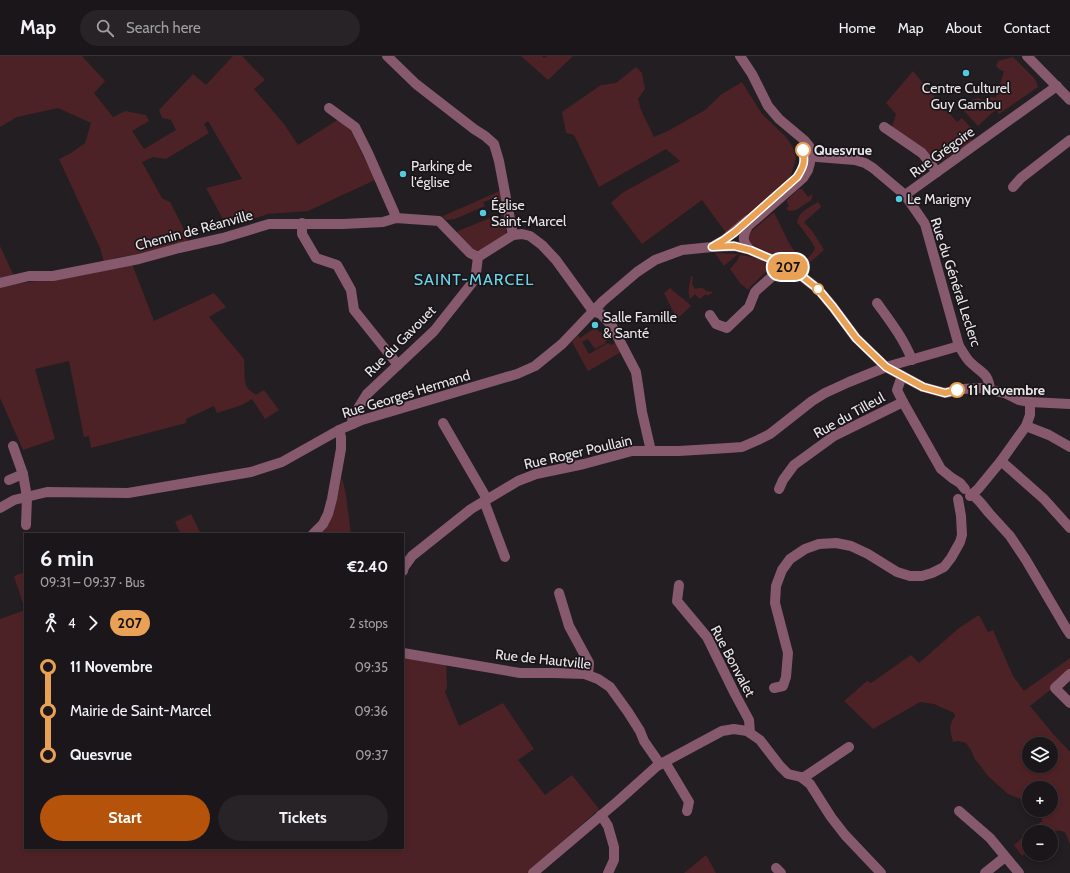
<!DOCTYPE html>
<html lang="en">
<head>
<meta charset="utf-8">
<style>
  :root { --surface:#1a161a; --page:#272327; --text:#f1f3f6; --muted:#9f9fa2; --line:#383539; --accent:#b45309 }
  body { margin:0; font-family:Cabin,sans-serif; background:var(--page); color:var(--text); height:100vh; display:flex; flex-direction:column; font-size:15px; white-space:nowrap }
  * { box-sizing:border-box; margin:0 }
  p { font-size:13px; color:var(--muted) }
  .icon { flex:none; width:22px; height:22px; fill:none; stroke:currentColor; stroke-width:2; stroke-linecap:round; stroke-linejoin:round }
  .map { position:relative; flex:1; overflow:hidden }
  .sheet { position:absolute; left:24px; top:477px; width:380px; height:316px; display:flex; flex-direction:column; background:var(--surface); border-radius:0px; box-shadow:0 2px 6px #0003,0 0 0 1px var(--line) }
  .sheet>* { flex:none }
  .badge { padding:0 8px; border-radius:13px; font-size:14px; line-height:26px }
  .fabs { position:absolute; left:1022px; top:681px; display:grid; gap:8px }
  .fabs a { display:grid; place-items:center; width:36px; height:36px; border-radius:50%; background:var(--surface); box-shadow:0 2px 6px #0003,0 0 0 1px var(--line); font-size:20px }
  .map>.badge { position:absolute; translate:-50% -50%; box-shadow:0 0 0 2px #fff }
  .legs { display:flex; align-items:center; gap:6px; height:44px; padding:0 16px; font-size:13px }
  .legs p { margin-inline-start:auto }
  .overview { display:flex; align-items:center; justify-content:space-between; height:68px; padding:0 16px }
  h1 { font-size:22px; font-weight:700; line-height:30px }
  .cta { display:flex; gap:8px; margin-top:auto; padding:8px 16px }
  .cta a { flex:1; height:46px; border-radius:24px; background:var(--accent); color:#fff; font-size:16px; font-weight:700; line-height:46px; text-align:center }
  .cta a+a { background:var(--page); color:var(--text) }
  ul { padding:0 16px; list-style:none }
  li { display:flex; align-items:center; gap:14px; height:44px; font-size:15px }
  li i { display:grid; place-items:center; width:6px; height:100%; margin:0 5px; background:currentColor }
  li i::after { content:''; width:10px; height:10px; margin:-5px; border:3px solid; border-radius:50%; background:var(--surface) }
  li p { margin-inline-start:auto }
  li:first-child i { background:linear-gradient(#0000 50%,currentColor 0) }
  li:last-child i { background:linear-gradient(currentColor 50%,#0000 0) }
  header { display:flex; align-items:center; gap:24px; box-sizing:border-box; height:56px; padding:0 20px; background:var(--surface); border-bottom:1px solid var(--line) }
  header strong { font-size:19px }
  nav { display:flex; gap:22px; margin-inline-start:auto; font-size:14px }
  .search { width:280px; height:36px; background:var(--page); display:flex; align-items:center; gap:10px; box-sizing:border-box; padding:0 14px; border-radius:22px; color:var(--muted); font-size:15px }
  .map>svg:first-child { display:block }
  .green { fill:#4d2226; fill-rule:evenodd }
  .lines { fill:none; stroke-linecap:round; stroke-linejoin:round }
  .minor { stroke:#86596c; stroke-width:10 }
  .line-1-casing { stroke:#fff; stroke-width:9 }
  .line-1 { stroke:#e9a255; stroke-width:6 }
  .poi-dot { fill:#55cadf; stroke:#191519; stroke-width:1.5 }
  .stop-1-dot { fill:#fff; stroke:#e9a255; stroke-width:2 }
  .labels { text-anchor:middle; stroke-width:3.5; stroke-linejoin:round; paint-order:stroke }
  .poi-label { font-size:14px; fill:#eae7e9; stroke:#191519; text-anchor:start }
  .stop-label { font-size:14px; font-weight:bold; fill:#eae7e9; stroke:#191519; text-anchor:start }
  .street-label { font-size:14px; fill:#eae7e9; stroke:#191519 }
  .quarter-label { font-size:16px; letter-spacing:1px; fill:#6cd4e8; stroke:#191519 }
</style>
</head>
<body>
<header>
<strong>Map</strong>
<div class="search"><svg class="icon" aria-label="search" viewBox="0 0 24 24"><circle cx="10" cy="10" r="6"/><path d="M15 15l6 6"/></svg>Search here</div>
<nav><a>Home</a><a>Map</a><a>About</a><a>Contact</a></nav>
</header>
<div class="map">
<svg width="1070" height="817" viewBox="0 0 1070 817">
  <rect width="100%" height="100%" fill="#221e22"/>
  <g class="green">
    <path d="M0,0H82L105,25L94,37L113,61L125,55L146,59L149,65L132,75L144,93L176,74L171,64L162,62L159,54L193,18L206,29L233,0H242L265,24L254,33L284,68L298,89L339,63L351,75L375,124L308,155L268,158L233,170L231,165L225,167L206,132L242,123L208,65L204,68L209,77L166,103L153,101L142,106L162,142L170,146L188,181L187,186L155,195L114,202L104,206L100,192L59,103L71,97L85,87L91,67L58,52L17,61L0,71Z"/>
    <path d="M521,0H542L544,2L547,0H573L548,24Z"/>
    <path d="M1013,1L1035,23L1038,31L999,58L997,55H994L978,70L964,55L963,50L967,48L972,46L971,44L979,42L982,44L988,43L991,41L996,42L1004,15L1000,14L996,10L998,5Z"/>
    <path d="M636,11L642,17L645,33L638,43L641,54L654,81L668,75L705,54L722,38L742,26L762,58L786,81L790,87L793,92L796,102L790,123L727,178L702,144L642,188L611,147L622,137L680,105L666,93L599,131L574,79L566,77L562,56L601,29L616,27Z"/>
    <path d="M913,15L932,38L957,66L962,62L973,74L967,79L972,85L937,108L892,71L896,58L886,47Z"/>
    <path d="M799,133H802L808,141L812,138V142L810,145L796,154L789,155L786,152L789,150L787,146V144Z"/>
    <path d="M502,134L507,174L505,179L482,194L476,195L468,189L457,178L458,175L490,162L492,166L493,165L499,163V162L502,161L499,155L504,154L500,146L496,148L494,143L491,144L490,142V144L483,146L485,150L455,163L446,164L443,160Z"/>
    <path d="M818,146L821,150L820,152L804,166L813,176L824,194L802,214L800,211C804,203 812,201 815,192L811,185L797,166C799,155 809,152 818,146Z"/>
    <path d="M773,157L775,158L788,185L796,198L797,202L796,204L792,206L789,205L750,188L748,181L753,174Z"/>
    <path d="M0,190L14,220L0,222Z"/>
    <path d="M715,197L738,198L724,210Z"/>
    <path d="M740,199L747,200L768,206L767,215L752,229L748,234L740,227L730,213L737,205Z"/>
    <path d="M132,208L154,265L214,237L226,251L209,261L244,303C245,311 243,327 248,333C250,335 254,337 256,339L264,334L279,354L265,363L252,343L242,349L217,357L214,350L186,363V367L91,392L89,380L84,381L69,305L35,313L55,383L23,394L0,342V230L67,221Z"/>
    <path d="M691,220L693,221L692,228L695,233C700,232 702,230 706,235L713,236L708,240L706,238L700,243L695,238L690,243C687,235 690,228 691,220Z"/>
    <path d="M670,232C677,239 685,243 691,250L677,263L664,237Z"/>
    <path d="M596,271L599,276H601L608,283L605,286L606,287L595,293L588,283L582,286L589,298L608,287L611,289L616,286L621,296L588,315L572,286L578,279L580,282Z"/>
    <path d="M342,422L346,439L351,478H318L334,454Z"/>
    <path d="M191,458L201,478H181L175,466Z"/>
    <path d="M25,516V792H403V601L446,606L447,632L445,636L459,670L503,647L534,693L518,704L545,739L572,719L599,753L527,817H0V563L25,554L14,520Z"/>
    <path d="M979,559L988,576L993,574L1013,620L1024,635L1070,602V615L1054,631L1030,650L1054,679L1070,696V788L1065,776C1056,773 1056,775 1049,776C1043,777 1035,776 1029,776L1042,765V761L1036,754H1051V732H1029V746L1008,738L988,720L975,703L971,694L966,687L958,685L953,686C950,674 948,670 955,660L954,657L934,648L920,646L873,673L844,645L867,625L871,627L911,599L919,607L959,572ZM1029,688H1051V710H1029Z"/>
    <path d="M1029,776V793L1022,800L1014,789Z"/>
    <path d="M706,799L716,817H684Z"/>
  </g>
  <g class="lines">
    <g class="minor">
      <path d="M387,0L416,28L474,73L485,80L494,88L499,105L513,179"/>
      <path d="M740,0L752,18L768,50L779,63L804,84L809,90L810,107L808,114L803,122L748,170C742,181 742,185 750,194"/>
      <path d="M1027,0L1070,44"/>
      <path d="M329,52L355,71L368,97L394,156L396,162"/>
      <path d="M884,71L922,97L937,116"/>
      <path d="M804,100L855,104L865,107L873,112L905,139L925,168L959,290C963,296 966,302 970,306C981,317 989,317 990,334"/>
      <path d="M1013,131L1021,122L1070,84"/>
      <path d="M905,139L1057,30"/>
      <path d="M302,167V178L316,202L337,209L351,234L354,254L398,309"/>
      <path d="M715,189L724,184L748,164"/>
      <path d="M0,227L29,220H53L139,203L179,192L223,182L269,168H343L383,166L396,162L439,165L470,197L478,201L513,179L522,178L530,180L542,189L556,204L593,255"/>
      <path d="M877,247C890,265 904,283 912,304"/>
      <path d="M593,255L601,258L612,270L636,316L642,356L651,395"/>
      <path d="M710,259L716,268L727,272L749,251L755,236L758,233L785,209"/>
      <path d="M902,320L897,334L903,346L941,413L952,422L960,427L965,433"/>
      <path d="M443,367L487,443"/>
      <path d="M353,368L352,362L367,338L434,275L472,227L476,217L478,201"/>
      <path d="M1026,370L1049,379L1070,391"/>
      <path d="M13,390L23,418L27,441L26,469"/>
      <path d="M1001,405L1044,443L1070,472"/>
      <path d="M9,424L23,418"/>
      <path d="M779,433L783,424L794,409L834,380L903,346"/>
      <path d="M972,438L980,446L989,457L1010,480L1026,504L1066,572L1070,578"/>
      <path d="M970,440L978,433L1001,405L1026,370L1030,359V346"/>
      <path d="M484,445L505,501"/>
      <path d="M0,452L14,444L47,436L128,437L251,416L282,406L339,374L362,364L517,318L535,310L562,288L603,245L637,216L655,204L682,194L712,191L734,190L750,194L785,209L794,214L818,233L833,251L856,282L886,311L923,331L945,337L963,333L980,332L1005,337L1019,344L1030,346L1070,348"/>
      <path d="M313,478L323,468L328,458L332,443L341,393V381L339,374"/>
      <path d="M403,515L404,511L412,500L471,453L518,425L536,418L584,408L632,395H679L728,392L742,391L758,384L770,378L812,345L825,337L849,326L886,311L959,290"/>
      <path d="M679,529L677,545L707,581L735,638L749,664L750,677"/>
      <path d="M559,537L569,570L589,607L588,619"/>
      <path d="M403,597L520,617H554L585,618L598,623L610,631L628,656L640,675L644,685L660,708"/>
      <path d="M1070,618L1055,632L1070,647"/>
      <path d="M774,632L783,630L786,621L788,597L775,547L776,530L782,514L790,503L805,493L819,488L836,487L851,490L868,498L897,516L910,520H922L932,517L944,511L951,502L960,486L962,479L961,460L958,443"/>
      <path d="M665,706L689,746L687,755"/>
      <path d="M803,722L849,691"/>
      <path d="M959,755L990,782L1019,817"/>
      <path d="M601,759L608,770L614,791V804L608,817"/>
      <path d="M776,812L781,817"/>
      <path d="M533,817L618,745L657,710L722,675L734,673L747,675L760,684L780,710L788,718L801,721L810,728L831,761L845,779L881,817"/>
      <path d="M985,817L1005,801"/>
    </g>
  </g>
  <g class="lines">
    <defs>
      <path id="line-1" d="M803,94C805,106 804,110 797,121L735,176L724,184L712,191L734,190L750,194L785,209L794,214L818,233L833,251L856,282L886,311L923,331L945,337L957,334"/>
    </defs>
    <use href="#line-1" class="line-1-casing"/>
    <use href="#line-1" class="line-1"/>
  </g>
  <g class="poi-dot">
    <circle cx="966" cy="17" r="4"/>
    <circle cx="403" cy="118" r="4"/>
    <circle cx="899" cy="143" r="4"/>
    <circle cx="483" cy="157" r="4"/>
    <circle cx="595" cy="269" r="4"/>
  </g>
  <g class="stop-1-dot">
    <circle cx="803" cy="94" r="7"/>
    <circle cx="818" cy="233" r="5"/>
    <circle cx="957" cy="334" r="7"/>
  </g>
  <g class="labels">
    <g class="poi-label">
      <text x="966" y="37" text-anchor="middle">Centre Culturel<tspan x="966" dy="16">Guy Gambu</tspan></text>
      <text x="411" y="115">Parking de<tspan x="411" dy="16">l'église</tspan></text>
      <text x="907" y="148">Le Marigny</text>
      <text x="491" y="154">Église<tspan x="491" dy="16">Saint-Marcel</tspan></text>
      <text x="603" y="266">Salle Famille<tspan x="603" dy="16">&amp; Santé</tspan></text>
    </g>
    <g class="stop-label">
      <text x="814" y="99">Quesvrue</text>
      <text x="968" y="339">11 Novembre</text>
    </g>
    <g class="street-label">
      <text transform="translate(942 96) rotate(-36)" y="5">Rue Grégoire</text>
      <text transform="translate(194 174) rotate(-15)" y="5">Chemin de Réanville</text>
      <text transform="translate(956 226) rotate(72)" y="5">Rue du Général Leclerc</text>
      <text transform="translate(400 285) rotate(-45)" y="5">Rue du Gavouet</text>
      <text transform="translate(406 338) rotate(-17)" y="5">Rue Georges Hermand</text>
      <text transform="translate(849 359) rotate(-29)" y="5">Rue du Tilleul</text>
      <text transform="translate(578 396) rotate(-13)" y="5">Rue Roger Poullain</text>
      <text transform="translate(543 603) rotate(6)" y="5">Rue de Hautville</text>
      <text transform="translate(733 605) rotate(62)" y="5">Rue Bonvalet</text>
    </g>
    <g class="quarter-label">
      <text x="474" y="229">SAINT-MARCEL</text>
    </g>
  </g>
</svg>
<div class="fabs">
<a><svg class="icon" aria-label="layers" viewBox="0 0 24 24"><path d="M12 4l9 5-9 5-9-5zM3 14l9 5 9-5"/></svg></a>
<a>+</a>
<a>−</a>
</div>
<b class="badge" style="left:788px;top:211px;background:#e9a255;color:#111">207</b>
<section class="sheet">
<div class="overview"><div><h1>6 min</h1><p>09:31 – 09:37 · Bus</p></div><b>€2.40</b></div>
<div class="legs"><svg class="icon" aria-label="walk" viewBox="0 0 24 24"><circle cx="13" cy="4" r="2"/><path d="M13 8l-2 6 4 7M11 14l-3 7M7 12l3-4h3l4 4"/></svg>4<svg class="icon" aria-label="forward" viewBox="0 0 24 24"><path d="M9 5l7 7-7 7"/></svg><b class="badge" style="background:#e9a255;color:#111">207</b><p>2 stops</p></div>
<ul>
<li><i style="color:#e9a255"></i><b>11 Novembre</b><p>09:35</p></li>
<li><i style="color:#e9a255"></i><span>Mairie de Saint-Marcel</span><p>09:36</p></li>
<li><i style="color:#e9a255"></i><b>Quesvrue</b><p>09:37</p></li>
</ul>
<div class="cta"><a>Start</a><a>Tickets</a></div>
</section>
</div>
</body>
</html>
